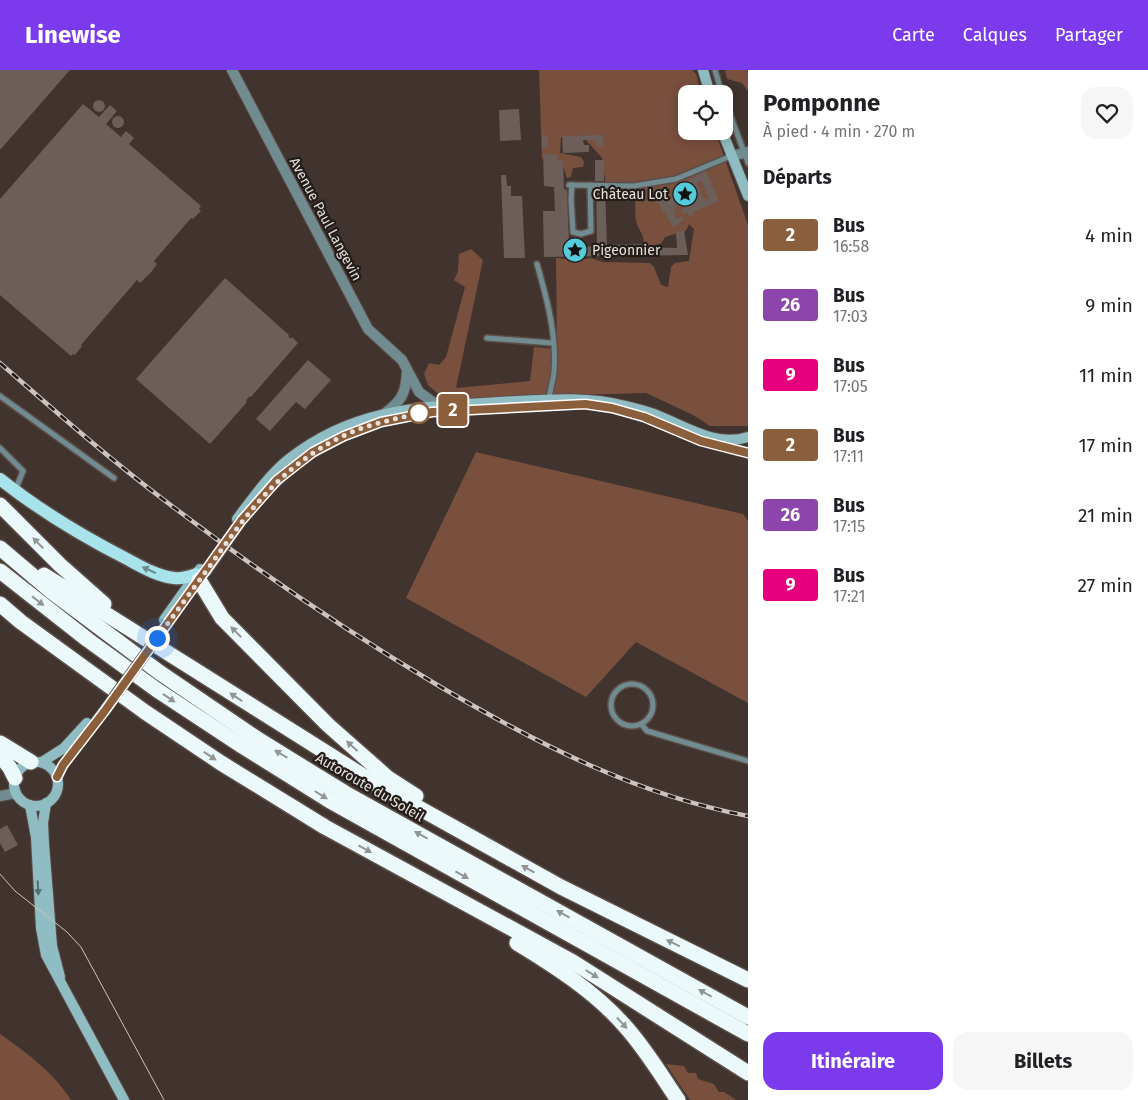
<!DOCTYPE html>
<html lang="fr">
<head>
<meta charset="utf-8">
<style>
  :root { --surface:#fff; --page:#f6f6f6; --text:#202124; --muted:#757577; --accent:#7c3aed }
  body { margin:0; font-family:"Fira Sans",sans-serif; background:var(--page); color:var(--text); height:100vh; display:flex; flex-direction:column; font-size:19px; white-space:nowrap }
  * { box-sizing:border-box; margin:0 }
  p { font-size:16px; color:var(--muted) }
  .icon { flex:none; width:28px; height:28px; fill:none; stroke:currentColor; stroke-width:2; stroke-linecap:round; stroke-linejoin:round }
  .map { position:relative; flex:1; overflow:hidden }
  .details { display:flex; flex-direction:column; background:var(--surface); width:400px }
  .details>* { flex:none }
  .badge { padding:0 10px; border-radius:4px; font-size:18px; line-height:32px }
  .fabs { position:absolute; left:678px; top:15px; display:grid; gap:10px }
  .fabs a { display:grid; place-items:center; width:55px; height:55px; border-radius:10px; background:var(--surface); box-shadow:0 2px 12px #0003; font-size:25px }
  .you { position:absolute; width:25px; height:25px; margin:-12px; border:4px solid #fff; border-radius:50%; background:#1a73e8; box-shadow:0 0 0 8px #1a73e833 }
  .map>.badge { position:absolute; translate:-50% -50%; box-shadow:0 0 0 2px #fff }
  h2 { padding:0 15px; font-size:19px; line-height:45px }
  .round { display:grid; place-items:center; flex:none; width:52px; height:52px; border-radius:15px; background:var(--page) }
  .head { display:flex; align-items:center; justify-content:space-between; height:85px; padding:0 15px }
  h1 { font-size:24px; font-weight:700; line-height:38px }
  .button { display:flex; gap:10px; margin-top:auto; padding:10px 15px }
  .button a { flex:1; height:58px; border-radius:15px; background:var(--accent); color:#fff; font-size:20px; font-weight:700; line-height:58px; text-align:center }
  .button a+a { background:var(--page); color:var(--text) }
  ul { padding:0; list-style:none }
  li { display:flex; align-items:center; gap:15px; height:70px; padding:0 15px }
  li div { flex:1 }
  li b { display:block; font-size:19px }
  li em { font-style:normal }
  li .badge { min-width:55px; font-weight:700; text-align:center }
  header { display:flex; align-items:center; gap:30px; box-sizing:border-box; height:70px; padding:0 25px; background:var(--accent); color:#fff }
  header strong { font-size:24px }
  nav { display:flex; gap:28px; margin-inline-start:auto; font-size:18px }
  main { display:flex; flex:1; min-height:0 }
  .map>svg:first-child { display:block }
  .green { fill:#794f3e }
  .building { fill:#6c5e58; fill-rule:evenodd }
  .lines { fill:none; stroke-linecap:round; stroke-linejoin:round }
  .service-casing { stroke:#5c4f4a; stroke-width:8 }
  .minor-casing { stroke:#5c4f4a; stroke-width:12 }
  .secondary-casing { stroke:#5c4f4a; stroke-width:12 }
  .primary-casing { stroke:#5c4f4a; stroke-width:15 }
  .motorway-casing { stroke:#5c4f4a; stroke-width:18 }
  .service { stroke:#718c91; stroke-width:5 }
  .minor { stroke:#718c91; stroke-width:10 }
  .secondary { stroke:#90bdc3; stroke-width:10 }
  .primary { stroke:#a8e2eb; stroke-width:12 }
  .motorway { stroke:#ebf9fa; stroke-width:15 }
  .tram { stroke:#cdc4c0; stroke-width:1 }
  .rail-casing { stroke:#cdc4c0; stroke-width:4.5 }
  .rail { stroke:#231d1a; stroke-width:2.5; stroke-dasharray:8; stroke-linecap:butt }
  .secondary-bridge-casing { stroke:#5c4f4a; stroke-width:12; stroke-linecap:butt }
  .secondary-bridge { stroke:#90bdc3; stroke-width:10 }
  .oneway { fill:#919695 }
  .oneway2 { fill:#6c898d }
  .oneway3 { fill:#5a6d6e }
  .line-casing { stroke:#fff; stroke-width:11 }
  .line { stroke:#8b5e3c; stroke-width:8 }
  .walk { stroke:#e8e0dc; stroke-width:5; stroke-dasharray:0 9 }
  .stop-dot { fill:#fff; stroke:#8b5e3c; stroke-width:2.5 }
  .labels { text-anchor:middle; stroke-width:4.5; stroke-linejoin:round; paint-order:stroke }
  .poi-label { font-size:14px; fill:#e8e0dc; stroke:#231d1a; text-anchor:end }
  .street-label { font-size:14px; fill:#e8e0dc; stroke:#231d1a }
</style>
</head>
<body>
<header>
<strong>Linewise</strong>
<nav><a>Carte</a><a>Calques</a><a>Partager</a></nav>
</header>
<main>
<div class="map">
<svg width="748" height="1030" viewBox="0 0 748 1030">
  <rect width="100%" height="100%" fill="#41332e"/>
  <g class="green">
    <path d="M539,0H692L696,4L702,24H686V61H715L748,155V356H710L695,346L646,323L444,329L428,315L424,304L429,293L439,295L446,287L465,217L454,210L458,201L459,184L471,179L483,190L456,318L530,311L534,277L557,279L556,188L580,190L590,188L603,192L650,193L654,197L661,215L668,217L671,197L675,193L689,191L694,159L689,154L686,161L665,167L661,174L650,176L644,175C644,163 638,160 636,151C634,143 637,137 634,129L608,131L602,88L585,69L561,67L560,83L581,87L584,92L583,97L573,98L571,107L567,108L562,94L542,89Z"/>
    <path d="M725,0H748V21L742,13L727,9Z"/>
    <path d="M476,382L743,444L748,451V633L636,572L586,627L406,528Z"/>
    <path d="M0,964C26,982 54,1003 71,1030H0Z"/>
    <path d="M666,994L684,996L688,1003H696L698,1009L714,1014L719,1022H724L736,1030H690Z"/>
  </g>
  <g class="building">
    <path d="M0,0H70L0,80Z"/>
    <circle cx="99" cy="36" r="6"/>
    <path d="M83,34L99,47L110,35L117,41L106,54L121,67L126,61L134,68L129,74L201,136L199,139L201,141L193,149L191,148L154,191L157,194L152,201L140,213L137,210L81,275L82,276L75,285L73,284L71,286L0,225V129Z"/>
    <path d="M519,39L521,70L500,71L499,40Z"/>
    <circle cx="118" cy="52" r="6"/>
    <path d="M542,64L548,67V78H542Z"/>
    <path d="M603,65V77H597L596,70H583L584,75H589V82L563,83L562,66Z"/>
    <path d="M543,84L557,85V90L563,91L564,119L567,120L569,174L577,171L582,177L597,176L596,118H605L607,175L644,174V177L677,178L676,162L684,161L688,185L544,187L543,141H555L554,117L544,116Z"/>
    <rect x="595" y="90" width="9" height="21"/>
    <path d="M706,100L719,131L693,142L694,145L689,146L688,143L683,144L681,139L687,137L684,133L674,138L676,142L673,143L677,150L682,146L684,149L674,158L651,122L657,118L662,126L666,123L670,129L680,124L684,131L692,127L688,118L682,121L679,116ZM701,110L709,129H704L697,113Z"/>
    <path d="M501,105H506L507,116H511V126H522L525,188H504Z"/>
    <path d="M225,208L289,265L288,266L291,269L292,267L298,273L251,327L250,326L246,330L247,332L210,374L136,309Z"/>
    <path d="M308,290L331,310L305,339L296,332L270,361L256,349Z"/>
    <path d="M7,755L18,775L5,782L0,773V759Z"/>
  </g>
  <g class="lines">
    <defs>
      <g id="service">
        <path d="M715,0L722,24"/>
        <path d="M724,28L748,93"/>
        <path d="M569,115L634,116L676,109L731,86"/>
        <path d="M572,115L571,129L573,162L581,164L591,161L590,115"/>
        <path d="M537,194C547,229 557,266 554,302C553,311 550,320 549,329"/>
        <path d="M487,268L552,273"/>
        <path d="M0,326L114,408"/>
        <path d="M0,378L23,401L15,421"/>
        <circle cx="632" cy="635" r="21"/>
        <path d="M641,654L647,661L748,691"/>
      </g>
      <g id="minor">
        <path d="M232,0L368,259L402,290L419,322L437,335"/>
        <path d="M731,86L748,82"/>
        <path d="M383,345C401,331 406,325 407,301"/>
        <path d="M0,726L16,723"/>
      </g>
      <g id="secondary">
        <path d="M703,0L710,24"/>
        <path d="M722,61L748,126"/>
        <path d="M710,373L748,383"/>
        <path d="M272,416C300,387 338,364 376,353"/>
        <path d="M237,449C253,428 269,405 289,389C354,338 420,337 497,332C540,330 584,325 626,336C634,338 643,340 651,343C683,354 713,378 748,367"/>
        <path d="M164,550L200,499"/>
        <path d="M42,692L64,678L87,653"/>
        <circle cx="36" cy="714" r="22"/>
        <path d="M57,707L63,695L103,642"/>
        <path d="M46,733L43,753L44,774L52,876L60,907"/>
        <path d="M30,735L36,767L41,858L46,885L124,1030"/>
      </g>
      <path id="primary" d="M0,409C39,440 82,466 127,489C142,497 157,506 174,508C182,509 188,507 196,504"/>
      <g id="motorway">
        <path d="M0,435L60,495L104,534"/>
        <path d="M0,478L52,522L159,602L259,670L345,723L748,947"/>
        <path d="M0,501L88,570L157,620L242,676L330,731L748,964"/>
        <path d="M44,505L376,714L561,817L748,910"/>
        <path d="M199,510L222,548L328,655L388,708L416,726"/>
        <path d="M0,534L21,552L145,642L221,693L325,757L573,892L748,1003"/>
        <path d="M0,673L31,692"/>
        <path d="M0,685L10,698L15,708"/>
        <path d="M517,873C555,896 595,922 624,955C645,978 661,1005 678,1030"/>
      </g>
    </defs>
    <use href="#service" class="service-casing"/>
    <use href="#minor" class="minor-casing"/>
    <use href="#secondary" class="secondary-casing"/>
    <use href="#primary" class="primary-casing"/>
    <use href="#motorway" class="motorway-casing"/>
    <use href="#service" class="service"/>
    <use href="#minor" class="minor"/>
    <use href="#secondary" class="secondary"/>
    <use href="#primary" class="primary"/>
    <use href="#motorway" class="motorway"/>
    <path class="tram" d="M0,804L15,821L67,862L81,877L164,1030"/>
    <defs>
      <path id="rail" d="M0,293C54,340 107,387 164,430C252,497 343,559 439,616C536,673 637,725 748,746"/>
    </defs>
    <use href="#rail" class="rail-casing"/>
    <use href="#rail" class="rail"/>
    <defs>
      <g id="secondary-bridge">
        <path d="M205,503L241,451"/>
        <path d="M103,642L168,553"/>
      </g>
    </defs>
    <use href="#secondary-bridge" class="secondary-bridge-casing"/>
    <use href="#secondary-bridge" class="secondary-bridge"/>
  </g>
  <defs><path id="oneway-solid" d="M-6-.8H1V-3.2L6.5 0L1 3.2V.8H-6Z" transform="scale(1.25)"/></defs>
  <g class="oneway">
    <use href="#oneway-solid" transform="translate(38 473) rotate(-135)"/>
    <use href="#oneway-solid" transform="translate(38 531) rotate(38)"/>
    <use href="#oneway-solid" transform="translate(236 562) rotate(-135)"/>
    <use href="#oneway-solid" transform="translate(236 627) rotate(-147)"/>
    <use href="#oneway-solid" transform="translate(169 628) rotate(34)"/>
    <use href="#oneway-solid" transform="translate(352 676) rotate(-138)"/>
    <use href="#oneway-solid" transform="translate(281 684) rotate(-149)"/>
    <use href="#oneway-solid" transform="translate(210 686) rotate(34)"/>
    <use href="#oneway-solid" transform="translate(321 725) rotate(32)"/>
    <use href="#oneway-solid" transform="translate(421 765) rotate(-151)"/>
    <use href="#oneway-solid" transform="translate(365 779) rotate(29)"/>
    <use href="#oneway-solid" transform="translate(528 799) rotate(-151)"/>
    <use href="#oneway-solid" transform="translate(462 805) rotate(29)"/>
    <use href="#oneway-solid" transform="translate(563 844) rotate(-151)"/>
    <use href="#oneway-solid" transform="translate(673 873) rotate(-154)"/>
    <use href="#oneway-solid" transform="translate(592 904) rotate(32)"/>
    <use href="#oneway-solid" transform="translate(705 923) rotate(-151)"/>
    <use href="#oneway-solid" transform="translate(622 953) rotate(47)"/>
  </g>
  <use class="oneway2" href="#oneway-solid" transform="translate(149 500) rotate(-156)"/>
  <use class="oneway3" href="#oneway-solid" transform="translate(38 818) rotate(87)"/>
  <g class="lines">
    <defs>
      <path id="line" d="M57,707L63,695L104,642L241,451L277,410L313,382L344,366L381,352L432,342L585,334L612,338L644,347L701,371L748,383"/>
    </defs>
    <use href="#line" class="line-casing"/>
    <use href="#line" class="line"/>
    <path class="walk" d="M157,568C174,545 190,523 207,500C246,445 279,397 343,366C367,354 393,350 419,343"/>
  </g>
  <defs>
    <symbol id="sight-disc" viewBox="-11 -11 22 22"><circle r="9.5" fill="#53cbdb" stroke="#231d1a"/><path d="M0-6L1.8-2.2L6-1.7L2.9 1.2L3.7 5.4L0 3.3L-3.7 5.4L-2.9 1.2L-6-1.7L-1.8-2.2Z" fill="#111"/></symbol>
  </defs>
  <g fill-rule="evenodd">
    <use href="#sight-disc" x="671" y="110" width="28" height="28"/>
    <use href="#sight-disc" x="561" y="166" width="28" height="28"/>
  </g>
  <circle class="stop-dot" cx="419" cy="343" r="10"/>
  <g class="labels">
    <g class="poi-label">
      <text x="668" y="129">Château Lot</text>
      <text x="592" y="185" text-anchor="start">Pigeonnier</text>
    </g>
    <g class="street-label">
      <text transform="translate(326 149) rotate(62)" y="5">Avenue Paul Langevin</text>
      <text transform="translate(370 717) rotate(30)" y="5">Autoroute du Soleil</text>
    </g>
  </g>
</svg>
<div class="fabs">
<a><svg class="icon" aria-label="locate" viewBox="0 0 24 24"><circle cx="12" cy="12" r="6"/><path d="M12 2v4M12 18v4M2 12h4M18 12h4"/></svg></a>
</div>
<div class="you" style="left:157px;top:568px"></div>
<b class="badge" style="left:453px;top:340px;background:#8b5e3c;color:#fff">2</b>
</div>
<section class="details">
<div class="head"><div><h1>Pomponne</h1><p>À pied · 4 min · 270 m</p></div><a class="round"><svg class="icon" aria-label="heart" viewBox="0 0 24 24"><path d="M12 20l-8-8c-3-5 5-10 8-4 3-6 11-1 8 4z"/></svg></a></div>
<h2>Départs</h2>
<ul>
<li><span class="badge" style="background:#8b5e3c;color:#fff">2</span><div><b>Bus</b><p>16:58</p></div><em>4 min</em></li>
<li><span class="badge" style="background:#8e44ad;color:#fff">26</span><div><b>Bus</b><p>17:03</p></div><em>9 min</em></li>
<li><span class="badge" style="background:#e6007e;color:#fff">9</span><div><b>Bus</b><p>17:05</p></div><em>11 min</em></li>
<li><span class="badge" style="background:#8b5e3c;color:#fff">2</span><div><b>Bus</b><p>17:11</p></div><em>17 min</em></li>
<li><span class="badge" style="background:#8e44ad;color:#fff">26</span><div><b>Bus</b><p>17:15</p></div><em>21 min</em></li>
<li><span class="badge" style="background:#e6007e;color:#fff">9</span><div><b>Bus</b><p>17:21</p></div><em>27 min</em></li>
</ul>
<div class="button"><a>Itinéraire</a><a>Billets</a></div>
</section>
</main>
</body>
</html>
